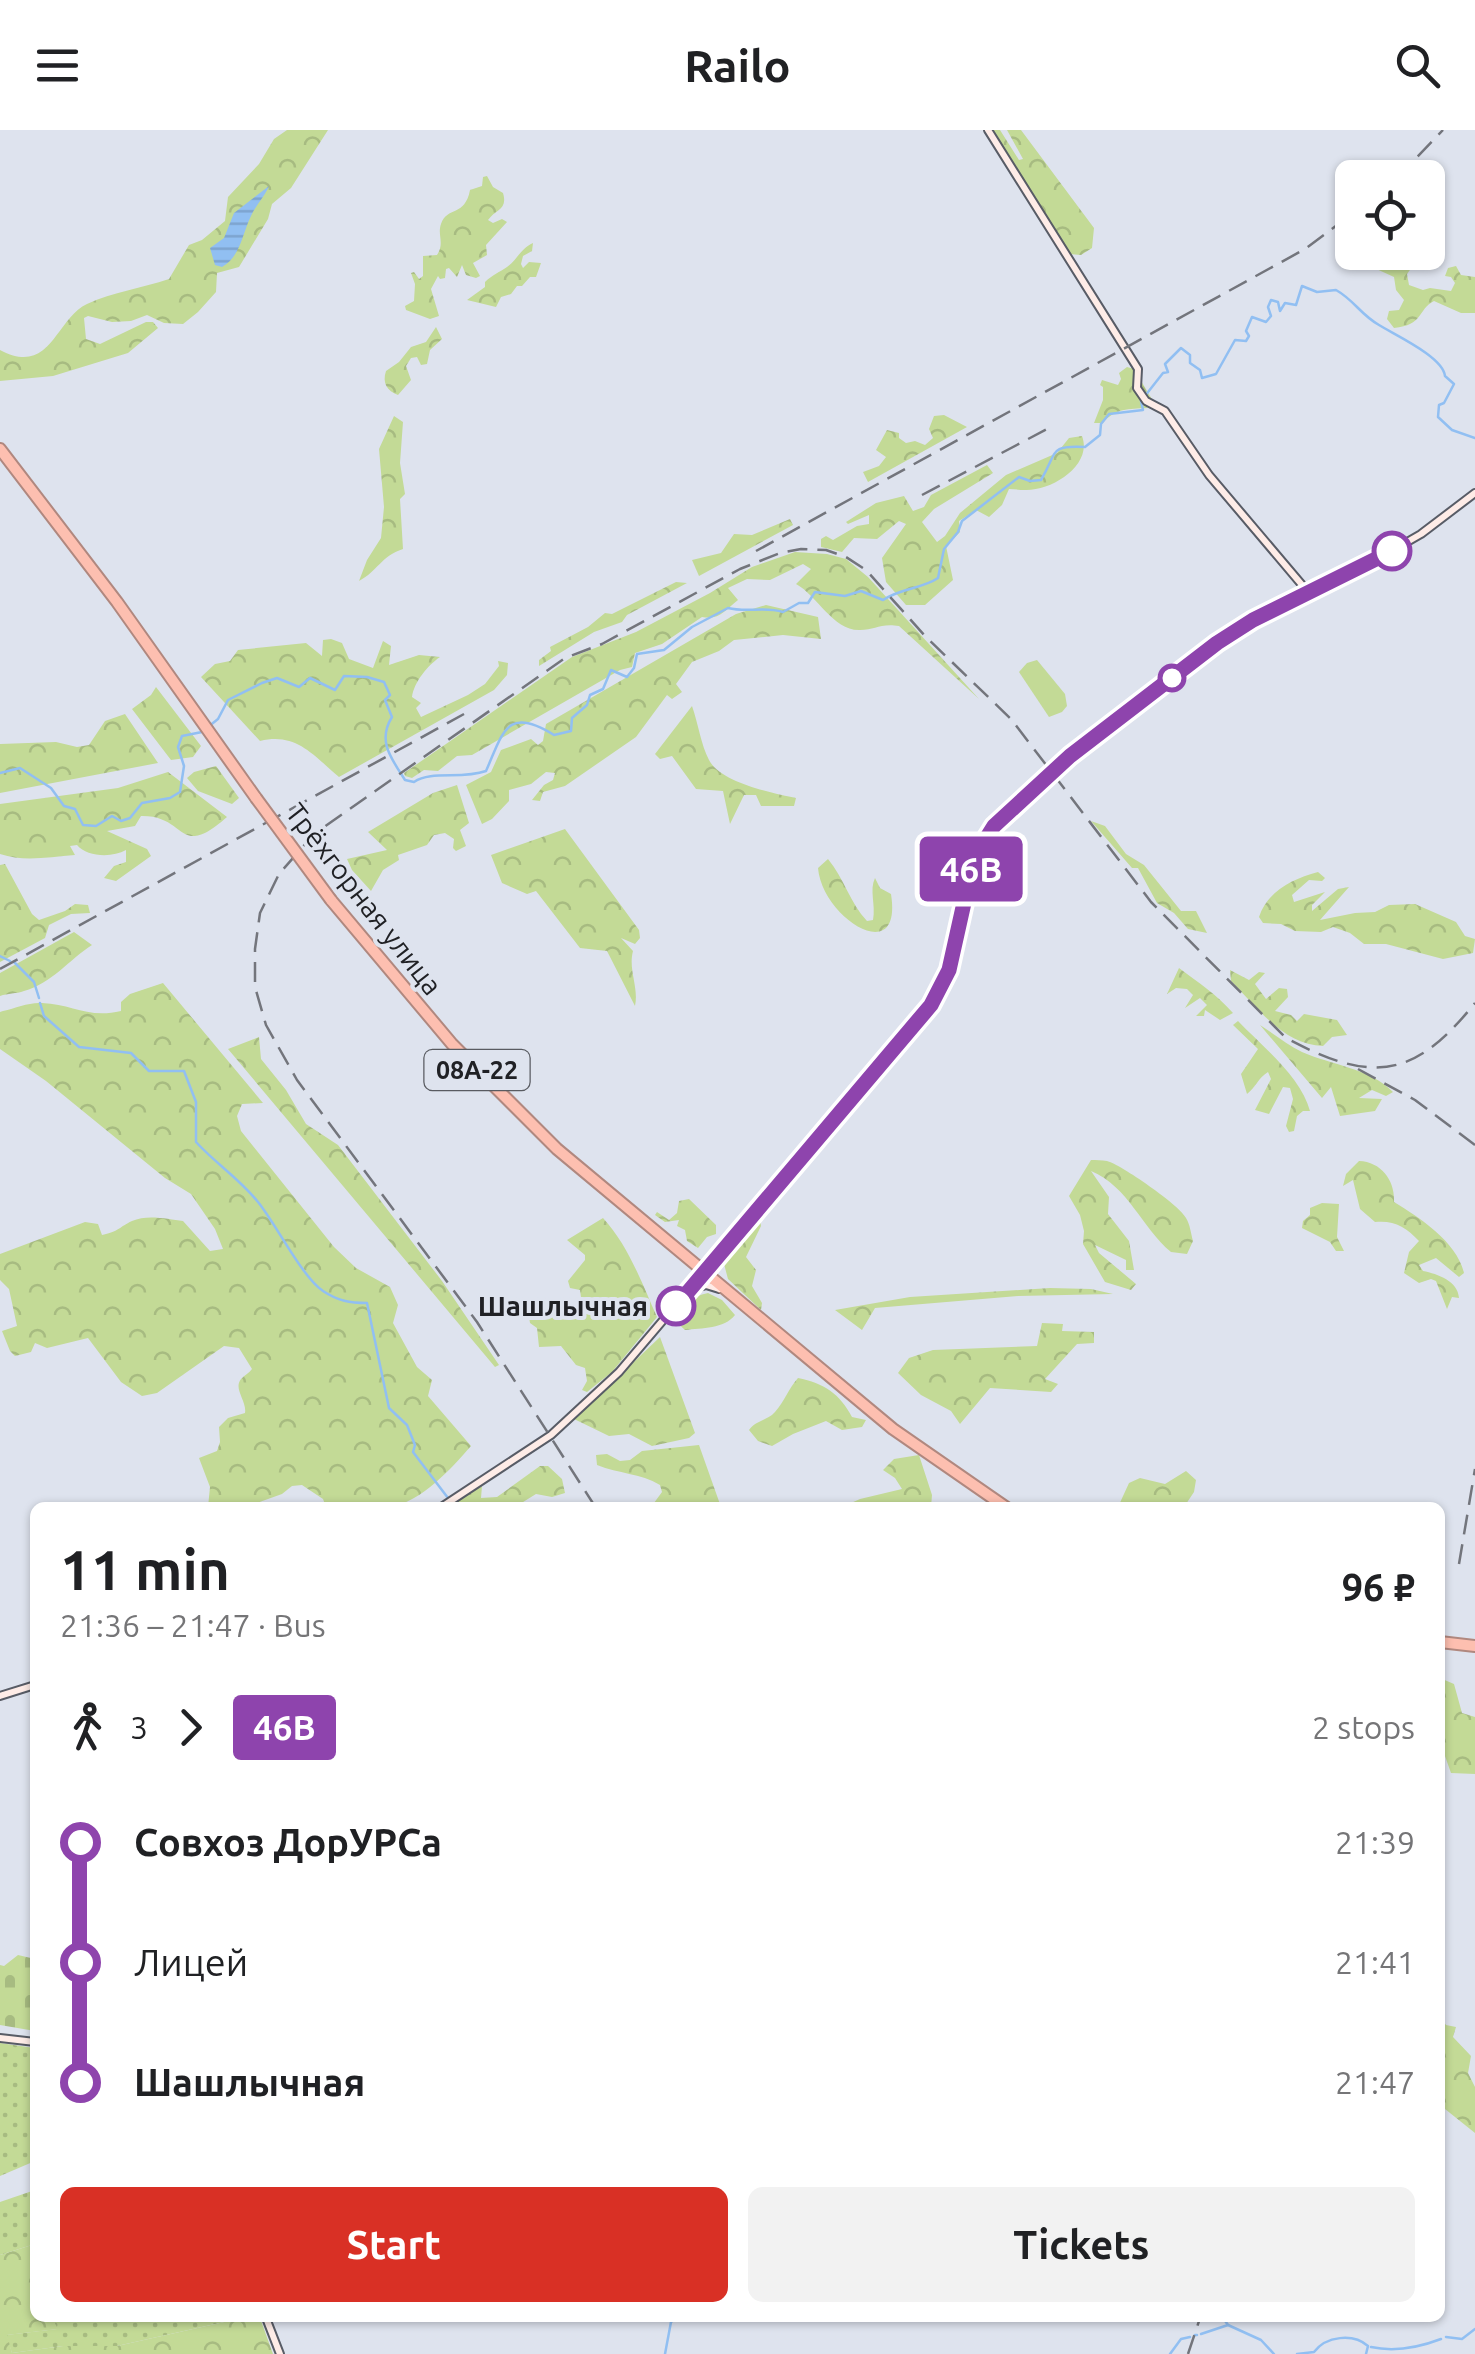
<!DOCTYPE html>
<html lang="en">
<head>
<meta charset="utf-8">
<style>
  :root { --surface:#fff; --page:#f2f2f2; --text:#202124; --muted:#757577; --accent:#d93025 }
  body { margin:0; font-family:Ubuntu,sans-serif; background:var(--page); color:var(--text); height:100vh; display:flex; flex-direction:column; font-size:38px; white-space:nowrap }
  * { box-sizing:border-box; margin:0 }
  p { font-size:32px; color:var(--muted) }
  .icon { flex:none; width:55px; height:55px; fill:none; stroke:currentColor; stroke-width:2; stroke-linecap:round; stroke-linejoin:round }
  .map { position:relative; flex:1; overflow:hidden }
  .sheet { position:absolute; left:30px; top:1372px; width:1415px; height:820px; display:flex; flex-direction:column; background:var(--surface); border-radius:15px; box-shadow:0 2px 8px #0004 }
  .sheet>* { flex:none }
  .badge { padding:0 20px; border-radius:8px; font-size:35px; line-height:65px }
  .buttons { position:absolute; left:1335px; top:30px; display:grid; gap:20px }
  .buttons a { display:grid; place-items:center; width:110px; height:110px; border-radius:15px; background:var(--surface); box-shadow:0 2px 8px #0004; font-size:50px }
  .map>.badge { position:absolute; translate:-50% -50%; box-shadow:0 0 0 5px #fff }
  .legs { display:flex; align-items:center; gap:15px; height:110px; padding:0 30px; font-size:32px }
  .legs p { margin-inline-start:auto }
  .headline { display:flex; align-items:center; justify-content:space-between; height:170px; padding:0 30px }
  h1 { font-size:55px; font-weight:600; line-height:75px }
  .button { display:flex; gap:20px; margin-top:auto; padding:20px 30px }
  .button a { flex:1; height:115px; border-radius:15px; background:var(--accent); color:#fff; font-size:40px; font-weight:600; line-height:115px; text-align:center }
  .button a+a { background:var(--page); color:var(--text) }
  ul { padding:0 30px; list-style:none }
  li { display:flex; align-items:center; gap:35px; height:120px; font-size:38px }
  li i { display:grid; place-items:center; width:15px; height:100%; margin:0 12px; background:currentColor }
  li i::after { content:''; width:25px; height:25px; margin:-12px; border:8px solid; border-radius:50%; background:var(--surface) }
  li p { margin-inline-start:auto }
  li:first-child i { background:linear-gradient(#0000 50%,currentColor 0) }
  li:last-child i { background:linear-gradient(currentColor 50%,#0000 0) }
  header { display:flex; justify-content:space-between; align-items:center; height:130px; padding:0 30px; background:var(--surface); font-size:45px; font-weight:600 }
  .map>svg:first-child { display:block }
  .grass { fill:url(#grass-dots) }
  .forest { fill:url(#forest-crowns) }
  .cemetery { fill:url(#cemetery-stones) }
  .pitch { fill:#c3da96 }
  .water { fill:url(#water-rules) }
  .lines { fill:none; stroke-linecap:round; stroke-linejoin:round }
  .stream { stroke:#91bff2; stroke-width:2.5 }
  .secondary-casing { stroke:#585c66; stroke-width:10 }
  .highway-casing { stroke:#b0887f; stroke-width:14 }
  .secondary { stroke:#feece7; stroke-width:6 }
  .highway { stroke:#fdbfb0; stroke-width:10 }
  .rail { stroke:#73757c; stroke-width:2.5; stroke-dasharray:20 10; stroke-linecap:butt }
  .highway-bridge-casing { stroke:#b0887f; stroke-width:14; stroke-linecap:butt }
  .highway-bridge { stroke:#fdbfb0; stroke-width:10 }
  .line-1-casing { stroke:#fff; stroke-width:22 }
  .line-1 { stroke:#8e44ad; stroke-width:15 }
  .stop-1-dot { fill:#fff; stroke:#8e44ad; stroke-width:5 }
  .labels { text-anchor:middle; stroke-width:8; stroke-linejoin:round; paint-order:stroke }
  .shield { fill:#dee3ee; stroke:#595b61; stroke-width:2.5 }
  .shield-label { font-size:25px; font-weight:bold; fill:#202125 }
  .street-label { font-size:28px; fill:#202125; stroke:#dee3ee }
  .stop-label { font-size:28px; font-weight:bold; fill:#202125; stroke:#dee3ee; text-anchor:end }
</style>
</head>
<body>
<header><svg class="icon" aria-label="menu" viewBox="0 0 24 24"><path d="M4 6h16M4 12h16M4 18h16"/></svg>Railo<svg class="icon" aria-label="search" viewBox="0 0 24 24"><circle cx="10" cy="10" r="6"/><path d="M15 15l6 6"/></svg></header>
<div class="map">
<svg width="1475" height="2224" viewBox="0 0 1475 2224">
  <defs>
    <pattern id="grass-dots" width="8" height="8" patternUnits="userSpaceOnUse" patternTransform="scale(2.5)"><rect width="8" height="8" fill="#c3da96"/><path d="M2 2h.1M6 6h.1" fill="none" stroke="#a7bb81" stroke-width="1.8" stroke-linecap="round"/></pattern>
    <pattern id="forest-crowns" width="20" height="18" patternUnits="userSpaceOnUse" patternTransform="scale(2.5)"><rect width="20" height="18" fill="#c3da96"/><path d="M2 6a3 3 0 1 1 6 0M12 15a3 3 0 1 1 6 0" fill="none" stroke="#a7bb81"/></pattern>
    <pattern id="cemetery-stones" width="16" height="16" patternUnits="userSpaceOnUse" patternTransform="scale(2.5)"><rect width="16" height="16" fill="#c3da96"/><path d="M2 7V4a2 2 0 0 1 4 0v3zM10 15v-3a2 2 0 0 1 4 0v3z" fill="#a7bb81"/></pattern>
    <pattern id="water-rules" width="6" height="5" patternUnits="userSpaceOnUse" patternTransform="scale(2.5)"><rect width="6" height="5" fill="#91bff2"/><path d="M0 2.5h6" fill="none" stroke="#7da4cf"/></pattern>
  </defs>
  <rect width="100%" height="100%" fill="#dee3ee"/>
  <g class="grass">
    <path d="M0,1913L35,1918V2031L0,2046Z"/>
    <path d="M35,2060V2114L0,2125V2072Z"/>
    <path d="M52,2188H242L117,2216H63L12,2223L6,2205L57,2199Z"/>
  </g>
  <g class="forest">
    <path d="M287,0H328L291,58L272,74L268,89L239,137L217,143L216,162L198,182L183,194L164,193L147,185L131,191L112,192L88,186L84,188L86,209L100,214L146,192H153L158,198L128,223L53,246L0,251V220C51,247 55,189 87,174C113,162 142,158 169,149L189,115L202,110L225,91L228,67L259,34L274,9Z"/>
    <path d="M990,0H1000L1019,30L1023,29L1007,0H1021L1094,98L1092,118L1081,125L1069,124Z"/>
    <path d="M487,46L493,57L503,63C508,80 496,79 488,90L493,93L502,89L507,92L486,115L487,125L473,133L480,146L476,148L466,145L462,135L457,147L449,138L446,139L445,148L440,149L438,146L431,159L439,186L430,189L406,180L405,176L414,171L415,154L411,143L414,142L419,149L423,146V126L437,125C445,113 437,105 441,94C447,76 465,87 470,60L482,56L483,47Z"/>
    <path d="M533,113L532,121L523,126L521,134L523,138L529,132L541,133L536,147H530L522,156H517L511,164L501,167L496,177L467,170L485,157V152C492,145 500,142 507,137C517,130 520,119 533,113Z"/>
    <path d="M1366,123L1390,126L1394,123H1412L1417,130L1407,144L1409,155L1423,160L1430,158L1451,161L1455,153L1451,147L1445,146L1448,138L1456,136L1461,145L1475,147V183H1461L1434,171C1417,180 1424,195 1394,198L1387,189L1389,181L1399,180L1404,170L1396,160L1394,147L1372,137L1365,125Z"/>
    <path d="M436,197L442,209L430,220L427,234L421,235L417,227L411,228L406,236L411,250L398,265C387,261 382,253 386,241L399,232L411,217L426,212Z"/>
    <path d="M1127,237L1134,239L1153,271L1147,278C1129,279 1115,278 1103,293H1094L1103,270V257L1100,255L1102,250L1118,255L1121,249L1119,243Z"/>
    <path d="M944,285L967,297L868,352L863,342L879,336L886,327L876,320L887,300L899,303V308L906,313L915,311L925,315L933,308L929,299L934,286Z"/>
    <path d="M394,286L403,292L400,333L405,364L400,369L403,419C381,426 378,441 359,451L367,430L381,408L384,377L379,319Z"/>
    <path d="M1082,306C1093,335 1052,361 1025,360C1020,360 1014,359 1009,359L1002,375L989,387L976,380L959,391L960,402L946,416L953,450L925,475H906L886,452L882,428L906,394L899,391L877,409L854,408L842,422L821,417V409L826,406L833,410L857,396L869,394V385L848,394L846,392L876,373L904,366L913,381L924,377L931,365L987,335L993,343L934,379L922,392L937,412L945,406L960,383L1006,345L1057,323L1069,308Z"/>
    <path d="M790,389L793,395L699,446L692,430L721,423L734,404L752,405Z"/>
    <path d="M795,422L827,424L846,429L868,447L979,569L899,496C880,493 875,500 860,500C833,501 818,466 796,454L811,439L803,434L770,450L747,449L728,458L738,470C724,481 720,490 702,487L662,514L635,523L632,537L620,540L472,625L457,626L438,641L424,640L412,648L405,646L404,643L572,527L636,502L710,463L752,437Z"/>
    <path d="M676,452L687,453L627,485L622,492L594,502L539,536V530L551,521L550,517L588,497L605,483L612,484Z"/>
    <path d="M766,475L818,487L821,509L783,505L734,510L719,521L692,532L676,554L682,562L672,569L667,565L636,607L565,656L543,662L540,671L532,670L544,655L553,650L555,643L546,642L531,654L509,660V671L492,689L482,694L466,655L491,642L501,620L531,609L538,615L543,611L546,594L736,484Z"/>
    <path d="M331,509L342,513L349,529L373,538L383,511L391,516L389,535L419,525L440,527C428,535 414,552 412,567L421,573L416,578L421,587L468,565L485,554L499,536L498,531L508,533L507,545L494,560L339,647C313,625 296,602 260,611L201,547L215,534L230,531L238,520L306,513L322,526L323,510Z"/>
    <path d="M156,557L201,616L193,627L171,630L132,579L151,565Z"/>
    <path d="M692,576C698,593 701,615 709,630C721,653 773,663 796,668L794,676H761L756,665H744L730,694L723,661L696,659L672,626L660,629L655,624Z"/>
    <path d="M125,584L158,633L0,663V614L56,612L77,617L89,615L105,591Z"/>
    <path d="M216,636L239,668L232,674L198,661L187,648L194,642Z"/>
    <path d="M168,642L227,687C177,731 188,685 141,686L135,696L107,701L147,719L151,726L116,751L104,748L114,736L126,732V720C112,728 87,727 77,715L70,716L75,725C48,727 24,732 0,724V674L118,658Z"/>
    <path d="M457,655L469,693L460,700L466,716L456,721L453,718L454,709L445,703L434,705L427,715L398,725L399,730L383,740L371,761L352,740L347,729L387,720L368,702L433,663Z"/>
    <path d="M1091,691L1105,696L1126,724L1144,735L1181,781H1196L1207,803L1188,799L1174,783L1157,773L1138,738H1132Z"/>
    <path d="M565,699L639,800L640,808L635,814L621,808L633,821C628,840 639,857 635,876L607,821L580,818L536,761L527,764L502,753L491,725Z"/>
    <path d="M828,729C844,748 850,773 867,791L873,790C876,775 869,760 875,748L880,758L891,764C903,839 822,788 818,738Z"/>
    <path d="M5,734L32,784L39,790L65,781L75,774L88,775L90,783L71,784L49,795L45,808L0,832V735Z"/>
    <path d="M1318,742L1325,748L1322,751L1309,750L1292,765L1294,772L1325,762L1312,775V781L1338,759L1349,757L1320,790L1355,783L1375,782L1389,775L1415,774L1456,792L1465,806L1475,809L1473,823L1443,829L1386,814H1364L1350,803L1333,797L1321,802L1295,801L1281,794L1263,793L1259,787C1268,761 1292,749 1318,742Z"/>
    <path d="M74,802L92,815C70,829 51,854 24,861C16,864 8,863 0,866V843Z"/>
    <path d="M1179,838C1199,853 1216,864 1233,883L1220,890L1205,880L1204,886H1196L1207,875L1200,868L1185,878L1193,865L1187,859L1176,858L1167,864Z"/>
    <path d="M1230,840L1249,850L1259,842L1265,843L1255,854L1266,869L1279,858L1287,859L1288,867L1275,881L1291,885L1297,891L1304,884L1337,890L1347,905L1332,907L1323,916C1283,915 1257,877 1231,851Z"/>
    <path d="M163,853L263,973L242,974L237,986L241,1001L334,1117L356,1138L390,1157L398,1175L393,1193L417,1237L432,1250L428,1266L471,1316C450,1340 423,1370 390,1378C370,1382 345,1378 326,1377L323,1369L302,1355L292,1356L282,1364L246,1377H208L210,1357L199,1328L217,1321L220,1312L219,1297L228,1288L245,1283C247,1271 233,1259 241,1249C245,1245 249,1243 252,1239L239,1218L224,1216L157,1263L142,1266L121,1252L88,1208L47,1218L35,1213L31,1222L15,1226L10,1221L2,1201L17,1196L9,1159L0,1150V1124L85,1092L98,1094L102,1105C120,1101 119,1097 132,1091C147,1084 168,1089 183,1091L210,1121L223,1119L215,1099L191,1064L165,1048L46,951L0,919V882L3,881C16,878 29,872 42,873C72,874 88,889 121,881V872L130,864Z"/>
    <path d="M1238,891C1262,916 1301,947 1310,981H1303L1297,986L1294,1001L1289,1002L1286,996L1293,969L1290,958L1283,957L1269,984L1255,980L1271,949L1268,942C1258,948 1256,957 1247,964L1241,944L1258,919L1233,895Z"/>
    <path d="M1260,895C1274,904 1288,915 1302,922C1331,935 1370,938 1393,962L1386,966L1372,960L1359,968L1382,969L1375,981L1340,986L1331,957L1322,968Z"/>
    <path d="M259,907L261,929L286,960L306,994L338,1015L442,1151L499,1235L495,1237L228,919Z"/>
    <path d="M1091,1030C1096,1030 1102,1030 1107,1031C1120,1034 1181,1076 1186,1088C1190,1094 1191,1104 1193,1111L1187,1124L1171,1122C1141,1097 1129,1057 1091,1041L1109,1067L1108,1084L1129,1111L1134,1140H1126V1130L1095,1115L1099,1123L1136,1154L1131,1160L1105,1152L1083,1114L1084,1101L1080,1085L1069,1066Z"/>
    <path d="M1359,1031C1382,1032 1395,1051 1394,1072C1420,1088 1457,1112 1464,1143L1459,1147L1436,1128L1419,1135L1423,1141C1438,1144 1458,1151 1459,1168L1452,1167L1447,1179L1436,1151L1431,1149L1419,1153L1404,1143L1409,1122L1419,1111C1406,1097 1394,1090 1375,1092L1360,1079L1353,1050L1343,1056L1346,1044Z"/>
    <path d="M689,1069L716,1095V1104L707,1107L698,1118L687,1111L685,1100L677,1096L679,1090L665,1092L655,1085L657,1082L669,1090L677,1083L679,1071Z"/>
    <path d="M1322,1073L1339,1074L1337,1107L1344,1121H1336L1330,1112L1302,1098L1303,1091L1310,1085V1078Z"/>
    <path d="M603,1088C628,1115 642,1153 657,1187L612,1242L587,1262L582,1260L587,1251L585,1238L576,1235L561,1216L539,1217L537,1198L530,1193L529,1187L537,1180L563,1172L576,1184L583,1182L580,1160L570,1158L568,1151L585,1130V1125L567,1110Z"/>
    <path d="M760,1089L761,1096L746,1127L756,1140L752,1156L762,1173L761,1180L728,1149L724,1134Z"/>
    <path d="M1050,1158L1091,1159L1113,1164L1018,1166L875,1178L862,1200L835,1180L910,1167Z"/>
    <path d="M708,1163L722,1170L735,1185C724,1199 702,1198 685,1200L674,1190C683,1176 691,1166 708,1163Z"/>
    <path d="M1042,1193L1063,1194L1062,1201L1094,1202V1213L1077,1214L1045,1249L1058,1254L1051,1262L990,1258L960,1294L951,1281L921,1265L898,1243L909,1228L933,1220L1037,1216Z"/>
    <path d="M660,1207L695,1303L689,1308L652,1316L629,1304L609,1306L574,1289Z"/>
    <path d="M798,1248C824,1253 840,1264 852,1287L866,1290L862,1297L842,1300L826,1291L793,1304L772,1316L758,1311L749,1300C756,1290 767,1291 775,1282C785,1271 788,1259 798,1248Z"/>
    <path d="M699,1315L721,1377H651L662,1362L660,1355C640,1343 619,1344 597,1335L596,1325L607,1324L620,1331L630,1330L642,1321Z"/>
    <path d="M919,1325L932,1365L931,1377H842L860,1369L902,1359L895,1348L883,1340L894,1329Z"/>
    <path d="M540,1336H548L562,1349L565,1363L552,1367L536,1364L515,1377L445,1378L482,1356L481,1368L497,1367Z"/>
    <path d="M1186,1341L1196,1350L1194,1362L1184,1377H1118L1129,1353L1140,1348L1165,1354Z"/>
    <path d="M1440,1548L1454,1554L1462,1583L1475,1587V1644L1451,1643L1440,1612Z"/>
    <path d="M1440,1887L1446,1895L1456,1897L1453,1907L1471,1926L1468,1943L1475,1957V2003L1440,1975Z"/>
    <path d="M35,2114V2188H52L58,2199L7,2205L12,2223L63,2216H117L242,2188H260L273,2224H0V2125Z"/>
  </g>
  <path class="cemetery" d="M18,1825L35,1829V1901L0,1895V1835L4,1836Z"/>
  <path class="pitch" d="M1037,530L1065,564L1067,576L1062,582L1049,587L1019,542L1027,533Z"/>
  <path class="water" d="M269,56C265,66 256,75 251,86C242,104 241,126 222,137L215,135L210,118L224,108L234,83Z"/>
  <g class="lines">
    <g class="stream">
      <path d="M208,597L218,589L228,570L262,553L277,548L299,557L310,548L335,560L344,546L367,547L384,552L390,565L385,570L392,587C377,611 391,628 405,650L414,652C432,640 461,650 486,641C503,603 506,575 554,605L571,601L572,588L587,575L590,565L603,559L611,540L627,547L634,538L637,524L664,520L692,497L728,478C748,483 764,476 783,482L799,473H808L815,462L845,466L861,461L883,470C900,458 922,459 938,448L944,419L958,402L962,391L1019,347L1030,351L1041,350C1058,322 1048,315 1085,317L1100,305L1101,294L1109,284L1143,280L1141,271L1163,243L1168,242L1165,234L1181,218L1190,225V233L1200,240L1202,248L1216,244L1235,210L1246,211L1249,206L1246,201L1252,187L1266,192L1271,186L1268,177L1271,170L1278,172L1280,181L1285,173L1296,175L1302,156L1317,162L1336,160C1354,170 1361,185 1379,195C1397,206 1443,227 1445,246L1454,254L1444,273L1439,275L1438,287L1452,300L1475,308"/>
      <path d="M0,643L20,638L51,658L64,676L75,679L83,695L96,696L112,686L121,691L130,688L142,673L170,668L180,662L184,636L178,617L182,606L202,602"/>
      <path d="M0,826L10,831"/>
      <path d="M14,832L34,852L39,868"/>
      <path d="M40,873L44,886L79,917L131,923L149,941H184L196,972V1012C216,1034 239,1048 258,1072C276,1094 302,1147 323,1161C338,1171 350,1173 367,1173L389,1278L407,1295L415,1315L413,1322L448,1368"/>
      <path d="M1228,2195L1261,2210L1274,2224"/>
      <path d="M1201,2204L1228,2195L1223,2188"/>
      <path d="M1195,2205H1197"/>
      <path d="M1446,2207L1462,2209L1475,2199"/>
      <path d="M1371,2217C1394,2222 1420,2217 1441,2209"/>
      <path d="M665,2224L671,2192L677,2188"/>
      <path d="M1170,2224L1181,2209L1190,2207"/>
      <path d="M1297,2224L1314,2222C1326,2206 1353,2203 1368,2216L1366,2224"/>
    </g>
    <defs>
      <g id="secondary">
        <path d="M988,0L1138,239L1137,258L1146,271L1165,281L1209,345L1308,462"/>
        <path d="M693,1159L706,1155L719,1159"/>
        <path d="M440,1378L551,1305L619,1242L931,875L949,840L974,728L993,696L1070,626L1217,513L1253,490L1381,427L1421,404L1475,363"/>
        <path d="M0,1566L35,1555"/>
        <path d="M0,1908L35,1912"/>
        <path d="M266,2188L280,2224"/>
      </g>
      <g id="highway">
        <path d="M0,319L117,472L256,668"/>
        <path d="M331,770L452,914L557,1019L893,1299L1007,1378"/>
        <path d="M1440,1512L1475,1516"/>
      </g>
    </defs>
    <use href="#secondary" class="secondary-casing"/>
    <use href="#highway" class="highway-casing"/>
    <use href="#secondary" class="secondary"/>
    <use href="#highway" class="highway"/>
    <g class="rail">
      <path d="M1397,48L1443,0"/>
      <path d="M922,365L1049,298"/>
      <path d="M756,421L1305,119L1352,84"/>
      <path d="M0,839L464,584"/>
      <path d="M1358,939L1415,970L1475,1015"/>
      <path d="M596,1378L477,1192L297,950L266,895L255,857V819L260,783L279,744L314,704L565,528L602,514L740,439L780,423L801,419L826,420L846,427L866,440L926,507L1011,589L1151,772L1286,908C1372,954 1414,949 1475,873"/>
      <path d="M1459,1434L1475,1339"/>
      <path d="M1188,2224L1200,2188"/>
    </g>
    <defs>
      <path id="highway-bridge" d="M256,668L331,770"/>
    </defs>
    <use href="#highway-bridge" class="highway-bridge-casing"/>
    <use href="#highway-bridge" class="highway-bridge"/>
  </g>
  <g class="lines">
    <defs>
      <path id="line-1" d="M676,1176L931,875L949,840L974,728L994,696L1070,626L1217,513L1253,490L1392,421"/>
    </defs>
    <use href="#line-1" class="line-1-casing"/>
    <use href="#line-1" class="line-1"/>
  </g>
  <g class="stop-1-dot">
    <circle cx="1392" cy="421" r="18"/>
    <circle cx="1172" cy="548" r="12"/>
    <circle cx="676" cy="1176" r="18"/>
  </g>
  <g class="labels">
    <rect class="shield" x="424.5" y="920" width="105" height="40" rx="8"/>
    <g class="shield-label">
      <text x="477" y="949">08А-22</text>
    </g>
    <g class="street-label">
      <text transform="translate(364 769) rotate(52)" y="10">Трёхгорная улица</text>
    </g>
    <g class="stop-label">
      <text x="648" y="1186">Шашлычная</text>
    </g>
  </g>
</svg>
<div class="buttons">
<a><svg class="icon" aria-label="locate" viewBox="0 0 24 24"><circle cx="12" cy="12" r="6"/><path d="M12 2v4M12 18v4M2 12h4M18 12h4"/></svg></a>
</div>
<b class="badge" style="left:971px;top:739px;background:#8e44ad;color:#fff">46В</b>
<section class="sheet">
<div class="headline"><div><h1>11 min</h1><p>21:36 – 21:47 · Bus</p></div><b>96 ₽</b></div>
<div class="legs"><svg class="icon" aria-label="walk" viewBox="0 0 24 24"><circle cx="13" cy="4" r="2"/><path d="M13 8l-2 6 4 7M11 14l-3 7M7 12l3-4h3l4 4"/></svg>3<svg class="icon" aria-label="forward" viewBox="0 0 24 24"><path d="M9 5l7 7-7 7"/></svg><b class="badge" style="background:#8e44ad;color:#fff">46В</b><p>2 stops</p></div>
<ul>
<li><i style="color:#8e44ad"></i><b>Совхоз ДорУPCа</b><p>21:39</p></li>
<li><i style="color:#8e44ad"></i><span>Лицей</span><p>21:41</p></li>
<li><i style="color:#8e44ad"></i><b>Шашлычная</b><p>21:47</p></li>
</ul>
<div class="button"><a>Start</a><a>Tickets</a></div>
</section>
</div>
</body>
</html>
